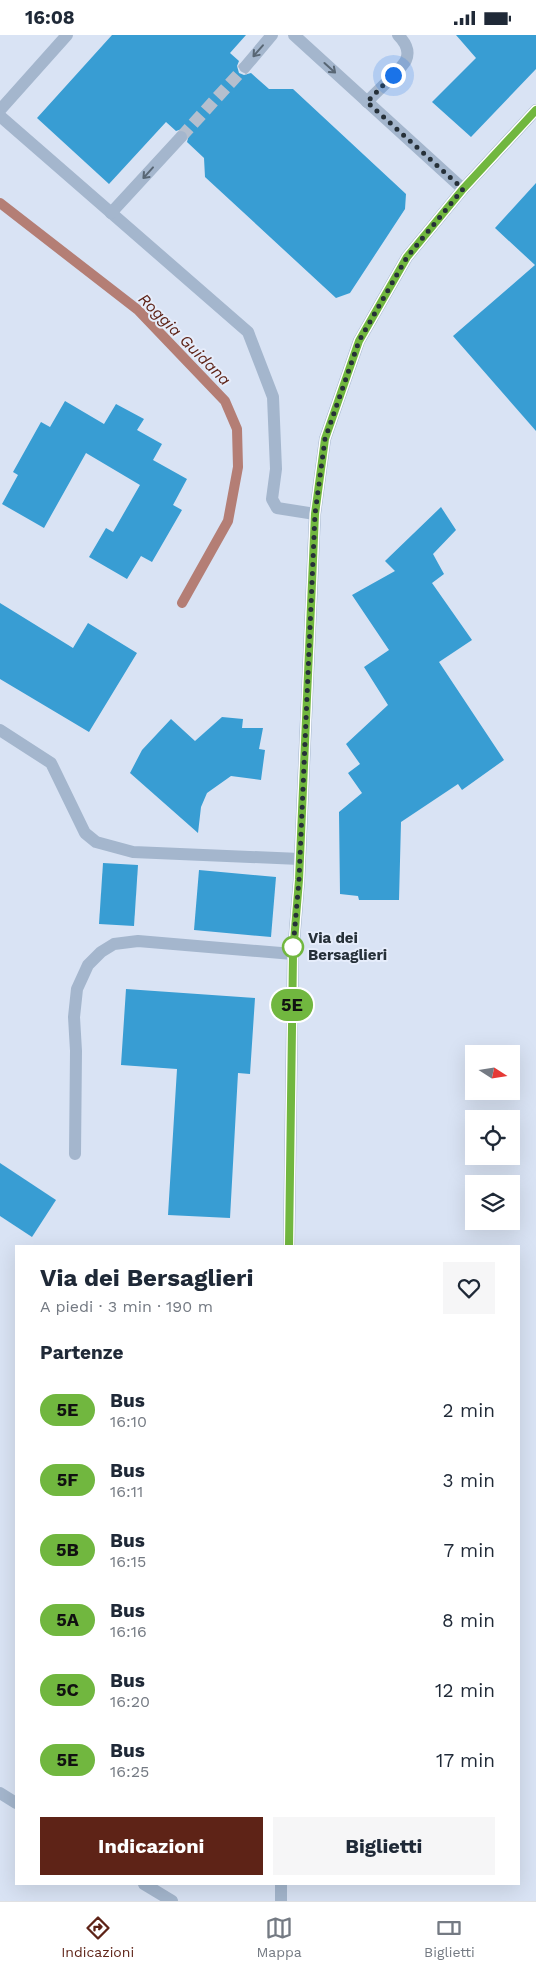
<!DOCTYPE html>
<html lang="it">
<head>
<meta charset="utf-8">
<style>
  :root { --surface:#fff; --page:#f6f6f7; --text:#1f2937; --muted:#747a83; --line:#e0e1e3; --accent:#5e2317 }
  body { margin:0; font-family:"Work Sans",sans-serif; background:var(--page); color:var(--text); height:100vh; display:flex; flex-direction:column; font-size:19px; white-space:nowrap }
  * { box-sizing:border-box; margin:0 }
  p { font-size:16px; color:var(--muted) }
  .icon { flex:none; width:28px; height:28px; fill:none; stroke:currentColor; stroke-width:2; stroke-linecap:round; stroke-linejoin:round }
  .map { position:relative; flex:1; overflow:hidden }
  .drawer { position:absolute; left:15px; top:1210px; width:505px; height:640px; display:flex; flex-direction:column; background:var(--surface); border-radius:0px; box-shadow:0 5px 20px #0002 }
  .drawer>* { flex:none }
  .badge { padding:0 10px; border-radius:16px; font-size:18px; line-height:32px }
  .needle { width:32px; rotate:102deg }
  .fabs { position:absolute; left:465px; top:1010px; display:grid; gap:10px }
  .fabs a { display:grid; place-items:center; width:55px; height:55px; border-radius:0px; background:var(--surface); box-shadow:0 5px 20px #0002; font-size:25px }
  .you { position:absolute; width:25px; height:25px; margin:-12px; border:4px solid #fff; border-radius:50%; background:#1a73e8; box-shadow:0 0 0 8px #1a73e833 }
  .map>.badge { position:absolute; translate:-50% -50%; box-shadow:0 0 0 2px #fff }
  h2 { padding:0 25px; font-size:19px; line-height:45px }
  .round { display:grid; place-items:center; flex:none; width:52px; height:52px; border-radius:0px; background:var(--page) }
  .headline { display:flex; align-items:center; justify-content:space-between; height:85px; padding:0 25px }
  h1 { font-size:24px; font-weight:700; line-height:38px }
  .primary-button { display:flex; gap:10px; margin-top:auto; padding:10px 25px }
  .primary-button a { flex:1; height:58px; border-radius:0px; background:var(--accent); color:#fff; font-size:20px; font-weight:700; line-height:58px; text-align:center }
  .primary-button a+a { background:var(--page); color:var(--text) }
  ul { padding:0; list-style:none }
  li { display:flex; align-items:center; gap:15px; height:70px; padding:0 25px }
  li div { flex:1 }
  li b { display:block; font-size:19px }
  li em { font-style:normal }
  li .badge { min-width:55px; font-weight:700; text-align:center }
  .status { display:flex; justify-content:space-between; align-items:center; height:35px; padding:0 25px; background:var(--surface); direction:ltr }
  .status svg { height:14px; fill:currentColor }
  .menu { display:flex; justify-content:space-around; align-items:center; height:70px; border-top:1px solid var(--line); background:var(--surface); font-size:14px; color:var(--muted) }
  .menu a { display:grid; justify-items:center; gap:2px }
  .menu .selected { color:var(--accent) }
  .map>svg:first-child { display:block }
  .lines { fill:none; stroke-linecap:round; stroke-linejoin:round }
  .stream { stroke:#b47e75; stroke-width:10 }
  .building { fill:#389dd3 }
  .minor-tunnel { stroke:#b5bfce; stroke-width:12; stroke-dasharray:12 6; stroke-linecap:butt }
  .minor { stroke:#a4b6cd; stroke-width:12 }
  .oneway { stroke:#586674 }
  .line-casing { stroke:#fff; stroke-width:11 }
  .line { stroke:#71b73f; stroke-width:8 }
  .walk { stroke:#263038; stroke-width:5; stroke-dasharray:0 9 }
  .stop-dot { fill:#fff; stroke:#71b73f; stroke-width:2.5 }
  .labels { text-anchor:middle; stroke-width:4; stroke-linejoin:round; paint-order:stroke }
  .stop-label { font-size:15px; font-weight:bold; fill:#263038; stroke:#e6edfb; text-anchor:start }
  .water-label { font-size:16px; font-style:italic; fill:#5e2317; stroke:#e6edfb }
</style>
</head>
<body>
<div class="status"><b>16:08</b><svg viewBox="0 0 49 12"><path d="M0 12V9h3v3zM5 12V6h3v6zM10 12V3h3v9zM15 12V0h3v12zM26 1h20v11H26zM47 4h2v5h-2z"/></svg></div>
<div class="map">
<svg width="536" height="1866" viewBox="0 0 536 1866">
  <rect width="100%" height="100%" fill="#d9e3f4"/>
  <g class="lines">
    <path class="stream" d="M0,168L138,275L225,366L237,394L238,432L228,486L182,568"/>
  </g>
  <g class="building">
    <path d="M112,0H246L230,18L239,26L237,31L239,38L244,40L251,38L269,54H293L406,159L405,174L350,258L336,263L205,142L204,123L187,107L189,100L186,96L182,94L176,96L166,87L109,149L37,83Z"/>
    <path d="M456,0H536V34L471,102L432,67L476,23Z"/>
    <path d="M536,148V396L453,301L535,230L495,193Z"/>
    <path d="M65,366L104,389L116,369L144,384L137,395L162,409L153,425L187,444L173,470L182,475L152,527L141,521L127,544L89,522L106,493L113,497L140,450L86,418L44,493L2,469L18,440L13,437L41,387L50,392Z"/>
    <path d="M441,472L456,495L433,519L444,539L432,548L472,605L439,627L504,725L462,755L458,749L401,787L399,865H359L358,861L340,859L339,777L362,758L348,738L360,729L346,709L388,670L364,632L389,615L352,560L395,536L385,526Z"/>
    <path d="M0,568L73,613L88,588L137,618L89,697L0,644Z"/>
    <path d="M222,682L243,684L242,693H263L259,714L265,715L261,745L231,741L207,758L201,772L198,798L130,738L142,715L171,684L195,706Z"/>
    <path d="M103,828L138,830L134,891L99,889Z"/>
    <path d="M199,835L276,842L271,902L194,895Z"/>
    <path d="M126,954L255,963L250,1039L238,1038L230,1183L168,1180L177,1034L121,1030Z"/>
    <path d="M0,1128L56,1165L32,1202L0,1181Z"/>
  </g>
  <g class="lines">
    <path class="minor-tunnel" d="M181,102L245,32"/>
    <g class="minor">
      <path d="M294,0L463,154"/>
      <path d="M245,32L272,0"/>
      <path d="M367,67C375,58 402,34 406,25C410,16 405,7 398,0"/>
      <path d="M0,75L67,0"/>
      <path d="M0,81L248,297L273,362L276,434L272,464L277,473L315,479"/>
      <path d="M111,178L181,102"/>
      <path d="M0,695L51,728L85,798L96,807L133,817L300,824"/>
      <path d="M75,1119L76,1016L74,982L77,954L88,930L101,917L114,909L138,906L293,919"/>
      <path d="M289,1211L293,919L299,845L315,479L325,404L359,306L407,222L463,154L536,75"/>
      <path d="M0,1758L16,1768"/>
      <path d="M144,1849L172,1866"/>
      <path d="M281,1866V1849"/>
    </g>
  </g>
  <defs><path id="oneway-shaft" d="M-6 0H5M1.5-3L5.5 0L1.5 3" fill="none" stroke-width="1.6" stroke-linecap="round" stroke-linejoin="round" transform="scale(1.25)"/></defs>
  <g class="oneway">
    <use href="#oneway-shaft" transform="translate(258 16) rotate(131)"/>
    <use href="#oneway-shaft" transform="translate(330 33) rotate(42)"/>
    <use href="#oneway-shaft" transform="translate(148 138) rotate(132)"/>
  </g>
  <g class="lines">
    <defs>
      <path id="line" d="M289,1211L293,919L299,845L315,479L325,404L359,306L407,222L463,154L536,75"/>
    </defs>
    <use href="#line" class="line-casing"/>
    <use href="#line" class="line"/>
    <path class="walk" d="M293,912V914L299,845L315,479L325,404L359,306L407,222L463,154L367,67L393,40"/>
  </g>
  <circle class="stop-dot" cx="293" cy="912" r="10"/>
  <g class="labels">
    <g class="stop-label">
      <text x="308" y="908">Via dei<tspan x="308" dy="17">Bersaglieri</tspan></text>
    </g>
    <g class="water-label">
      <text transform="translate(185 304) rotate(45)" y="6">Roggia Guidana</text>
    </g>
  </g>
</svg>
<div class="fabs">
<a><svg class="needle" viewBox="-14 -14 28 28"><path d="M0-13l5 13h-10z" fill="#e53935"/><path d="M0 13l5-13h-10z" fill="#747a83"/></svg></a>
<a><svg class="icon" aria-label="locate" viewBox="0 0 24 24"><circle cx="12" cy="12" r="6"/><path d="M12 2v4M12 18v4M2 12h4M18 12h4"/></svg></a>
<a><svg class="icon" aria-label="layers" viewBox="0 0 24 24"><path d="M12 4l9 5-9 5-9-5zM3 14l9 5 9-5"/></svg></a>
</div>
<div class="you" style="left:393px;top:40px"></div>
<b class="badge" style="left:292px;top:970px;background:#71b73f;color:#111">5E</b>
<section class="drawer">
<div class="headline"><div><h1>Via dei Bersaglieri</h1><p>A piedi · 3 min · 190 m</p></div><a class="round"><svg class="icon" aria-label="heart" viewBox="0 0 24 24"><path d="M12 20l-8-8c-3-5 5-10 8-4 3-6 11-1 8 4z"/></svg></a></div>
<h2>Partenze</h2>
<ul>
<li><span class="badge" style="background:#71b73f;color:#111">5E</span><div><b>Bus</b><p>16:10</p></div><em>2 min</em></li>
<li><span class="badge" style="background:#71b73f;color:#111">5F</span><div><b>Bus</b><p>16:11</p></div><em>3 min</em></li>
<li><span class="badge" style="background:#71b73f;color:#111">5B</span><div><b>Bus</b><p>16:15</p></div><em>7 min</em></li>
<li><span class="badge" style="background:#71b73f;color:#111">5A</span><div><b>Bus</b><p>16:16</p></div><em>8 min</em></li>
<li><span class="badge" style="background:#71b73f;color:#111">5C</span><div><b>Bus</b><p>16:20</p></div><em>12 min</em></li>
<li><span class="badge" style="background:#71b73f;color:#111">5E</span><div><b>Bus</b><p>16:25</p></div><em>17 min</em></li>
</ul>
<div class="primary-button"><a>Indicazioni</a><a>Biglietti</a></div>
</section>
</div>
<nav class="menu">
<a class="selected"><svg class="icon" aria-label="directions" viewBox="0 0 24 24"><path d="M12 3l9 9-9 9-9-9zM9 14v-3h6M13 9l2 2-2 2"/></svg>Indicazioni</a>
<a><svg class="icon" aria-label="map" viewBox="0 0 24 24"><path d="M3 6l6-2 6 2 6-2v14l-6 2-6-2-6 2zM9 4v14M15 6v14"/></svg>Mappa</a>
<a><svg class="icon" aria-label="tickets" viewBox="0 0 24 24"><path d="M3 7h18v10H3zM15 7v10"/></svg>Biglietti</a>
</nav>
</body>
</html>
